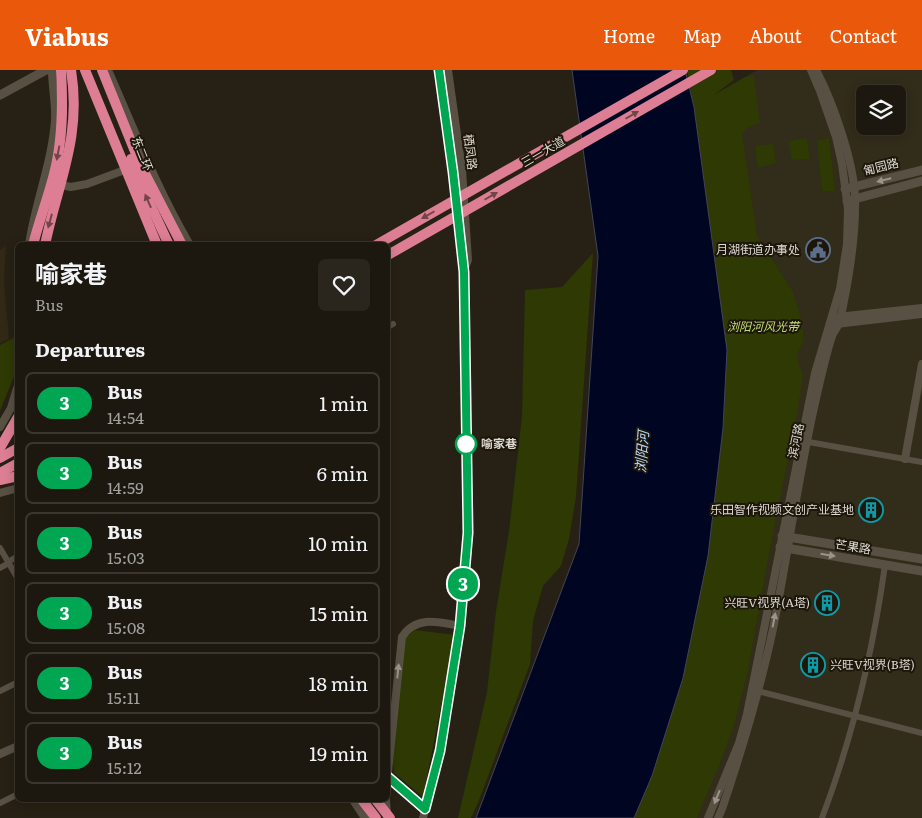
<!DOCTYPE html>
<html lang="en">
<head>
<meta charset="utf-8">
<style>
  :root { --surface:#1d180f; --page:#2a251d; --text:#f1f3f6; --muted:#a0a09e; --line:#3b372f; --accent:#ea580c }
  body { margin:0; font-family:Literata,"Noto Sans SC",serif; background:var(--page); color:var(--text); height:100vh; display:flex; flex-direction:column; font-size:19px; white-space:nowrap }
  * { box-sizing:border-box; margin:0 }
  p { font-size:16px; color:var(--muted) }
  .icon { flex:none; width:28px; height:28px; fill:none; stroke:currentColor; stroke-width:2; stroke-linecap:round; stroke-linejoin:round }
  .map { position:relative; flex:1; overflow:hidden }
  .details { position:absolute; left:15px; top:172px; width:375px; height:560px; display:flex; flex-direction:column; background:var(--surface); border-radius:8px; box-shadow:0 2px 12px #0003,0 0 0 1px var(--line) }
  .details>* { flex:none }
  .badge { padding:0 10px; border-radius:16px; font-size:18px; line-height:32px }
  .controls { position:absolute; left:856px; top:15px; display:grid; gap:10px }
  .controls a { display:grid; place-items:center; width:50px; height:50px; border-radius:8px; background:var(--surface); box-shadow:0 2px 12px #0003,0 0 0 1px var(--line); font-size:25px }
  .map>.badge { position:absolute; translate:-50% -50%; box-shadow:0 0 0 2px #fff }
  h2 { padding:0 20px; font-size:19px; line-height:45px }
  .round { display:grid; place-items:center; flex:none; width:52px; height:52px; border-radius:8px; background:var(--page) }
  .summary { display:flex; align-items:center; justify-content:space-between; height:85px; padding:0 20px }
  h1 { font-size:24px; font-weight:700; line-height:38px }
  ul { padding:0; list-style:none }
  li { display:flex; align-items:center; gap:15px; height:62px; margin:0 10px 8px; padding:0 10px; border:2px solid var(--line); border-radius:8px }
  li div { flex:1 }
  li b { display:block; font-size:19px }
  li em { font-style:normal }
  li .badge { min-width:55px; font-weight:700; text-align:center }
  header { display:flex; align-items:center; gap:30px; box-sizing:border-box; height:70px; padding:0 25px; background:var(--accent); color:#fff }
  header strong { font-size:24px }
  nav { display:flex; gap:28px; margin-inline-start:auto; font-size:18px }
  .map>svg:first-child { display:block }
  .commercial { fill:#322c1b; fill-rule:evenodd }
  .built { fill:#322816 }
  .green { fill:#2e3903 }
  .water { fill:#000621; stroke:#424556 }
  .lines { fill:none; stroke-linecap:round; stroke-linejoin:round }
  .minor { stroke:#585043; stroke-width:6 }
  .tertiary { stroke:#585043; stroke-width:8 }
  .secondary { stroke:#585043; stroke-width:9 }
  .trunk { stroke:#dd7e94; stroke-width:10 }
  .oneway { fill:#734549 }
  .oneway2 { fill:#9a948a }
  .line-casing { stroke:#fff; stroke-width:11 }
  .line { stroke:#00a651; stroke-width:8 }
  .stop-dot { fill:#fff; stroke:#00a651; stroke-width:2.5 }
  .labels { text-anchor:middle; stroke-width:4; stroke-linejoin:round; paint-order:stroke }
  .street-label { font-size:12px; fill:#ddd9d1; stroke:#1d170b }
  .poi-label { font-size:12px; fill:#ddd9d1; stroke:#1d170b; text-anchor:end }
  .park-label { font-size:12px; font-style:italic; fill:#c2de72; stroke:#1d170b }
  .stop-label { font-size:12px; font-weight:bold; fill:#ddd9d1; stroke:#1d170b; text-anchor:start }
  .water-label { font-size:14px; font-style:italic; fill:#bbd9f9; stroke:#1d170b }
</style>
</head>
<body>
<header>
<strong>Viabus</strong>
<nav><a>Home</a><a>Map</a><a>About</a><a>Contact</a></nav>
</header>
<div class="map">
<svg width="922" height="748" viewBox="0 0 922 748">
  <rect width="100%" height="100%" fill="#272014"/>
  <path class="commercial" d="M757,0H922V748H634L727,280L694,37ZM865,24H898V56H865Z"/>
  <path class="built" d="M6,176L4,211L9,269L0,273V180Z"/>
  <g class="green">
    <path d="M687,0H731L734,10L714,25L745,7L754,5L760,53L748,57L742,63L757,166L793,222L801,248L804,271L797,283L798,291L803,306L798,338L770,479L748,600L734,655L720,693L697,748H634L652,706L683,608L708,486L723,358L727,280L694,37Z"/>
    <path d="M807,68L810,89L792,90L788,71Z"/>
    <path d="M829,68L835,121H822L817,70Z"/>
    <path d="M773,74L776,93L758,98L755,76Z"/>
    <path d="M593,183L576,427L569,469L561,496L543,516L533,551L530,594L478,733L471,748H458L487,622L496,541L509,461L522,346L525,220L562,217Z"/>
    <path d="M15,267L17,299L0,341V275Z"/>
    <path d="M415,560L455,565L423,727L394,703L393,692L403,570Z"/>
  </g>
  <path class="water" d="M572,0H685L694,37L727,280L723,358L708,486L683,608L652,706L634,748H476L579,474L598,186Z"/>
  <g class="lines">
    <g class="minor">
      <path d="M388,257L393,254"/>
      <path d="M803,371L922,392"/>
      <path d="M0,478L18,509"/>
      <path d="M8,492L18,486"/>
      <path d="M0,498L9,493"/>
      <path d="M754,620L922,663"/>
      <path d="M0,621L18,612"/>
      <path d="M0,733L18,724"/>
      <path d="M822,748C853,666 873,581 885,495"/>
    </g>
    <g class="tertiary">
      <path d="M108,0C134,59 157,119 190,175"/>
      <path d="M448,0L462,100L468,190L464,200"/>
      <path d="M55,114L71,117L87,114L130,98"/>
      <path d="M29,175C35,133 52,93 55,50C56,34 52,17 52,0"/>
      <path d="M837,247L922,238"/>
      <path d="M836,254L922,244"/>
      <path d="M0,357L11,338L18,315"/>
      <path d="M905,389L922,294"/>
      <path d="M0,423L18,418"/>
      <path d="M0,684L18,676"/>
      <path d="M388,702L402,567C416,545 439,552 460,556"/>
      <path d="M388,707L425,739"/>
      <path d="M353,730L365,748"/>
      <path d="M386,730L387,745"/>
      <path d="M423,748L440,681L460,556L468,463L464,202L453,102L439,0"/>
      <path d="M708,748L739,673L747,644L815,303L840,219L847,174L848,139L842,94L836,67L820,21L811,0"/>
      <path d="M718,748L722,739C742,680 760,620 773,559C788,484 798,408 815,333C820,311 825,288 832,266C834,261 838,257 839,253C842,244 843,235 845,226C851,194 856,161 855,128C854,92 833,32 816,0"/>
    </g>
    <g class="secondary">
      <path d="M0,25L46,0"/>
      <path d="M845,119L922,100"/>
      <path d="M847,131L922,111"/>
      <path d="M782,466L922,489"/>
      <path d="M780,477L922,501"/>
    </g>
    <g class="trunk">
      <path d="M85,0L157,175"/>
      <path d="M102,0L140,94L182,175"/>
      <path d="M131,89L144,121L169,175"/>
      <path d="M33,175C39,151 48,128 54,104C63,70 63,35 61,0"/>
      <path d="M45,175C58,112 82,67 71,0"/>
      <path d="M376,175L683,0"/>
      <path d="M388,185L711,0"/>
      <path d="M0,378L18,347"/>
      <path d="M0,388L18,378"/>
      <path d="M0,403L18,393"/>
      <path d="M0,410L18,406"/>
      <path d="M362,730L376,748"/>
      <path d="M376,730L390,748"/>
    </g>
  </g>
  <defs><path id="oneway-solid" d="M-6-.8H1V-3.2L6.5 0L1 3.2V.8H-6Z" transform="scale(1.25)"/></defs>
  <g class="oneway">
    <use href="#oneway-solid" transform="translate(632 45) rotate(-30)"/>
    <use href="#oneway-solid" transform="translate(58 83) rotate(101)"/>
    <use href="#oneway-solid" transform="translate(491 126) rotate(-30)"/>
    <use href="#oneway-solid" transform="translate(148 131) rotate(-114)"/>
    <use href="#oneway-solid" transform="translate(428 145) rotate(150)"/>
    <use href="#oneway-solid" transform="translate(50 151) rotate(105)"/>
  </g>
  <g class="oneway2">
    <use href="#oneway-solid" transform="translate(884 110) rotate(166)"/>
    <use href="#oneway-solid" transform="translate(828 485) rotate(9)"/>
    <use href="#oneway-solid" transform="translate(774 550) rotate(-79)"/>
    <use href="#oneway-solid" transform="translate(398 601) rotate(-84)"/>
    <use href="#oneway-solid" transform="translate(717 727) rotate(112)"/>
  </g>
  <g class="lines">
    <defs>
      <path id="line" d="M388,707L425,739L440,681L460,556L468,463L464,202L453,102L439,0"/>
    </defs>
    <use href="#line" class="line-casing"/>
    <use href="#line" class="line"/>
  </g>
  <defs>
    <symbol id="civic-ring" viewBox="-11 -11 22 22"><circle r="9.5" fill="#1d170b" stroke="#5c6f8a" stroke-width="1.5"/><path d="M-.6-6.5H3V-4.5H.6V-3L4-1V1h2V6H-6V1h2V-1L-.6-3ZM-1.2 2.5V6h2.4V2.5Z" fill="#5c6f8a"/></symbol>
    <symbol id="building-ring" viewBox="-11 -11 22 22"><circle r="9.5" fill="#1d170b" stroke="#0f9aa8" stroke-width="1.5"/><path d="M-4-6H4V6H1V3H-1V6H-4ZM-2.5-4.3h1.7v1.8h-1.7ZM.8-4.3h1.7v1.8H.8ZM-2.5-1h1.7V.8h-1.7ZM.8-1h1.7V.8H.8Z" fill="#0f9aa8"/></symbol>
  </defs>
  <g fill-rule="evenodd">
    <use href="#civic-ring" x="804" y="166" width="28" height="28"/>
    <use href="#building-ring" x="857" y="426" width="28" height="28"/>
    <use href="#building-ring" x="813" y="519" width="28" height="28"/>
    <use href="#building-ring" x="799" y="581" width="28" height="28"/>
  </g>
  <circle class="stop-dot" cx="466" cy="374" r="10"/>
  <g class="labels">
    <g class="street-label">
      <text transform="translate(470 82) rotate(83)" y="4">栖凤路</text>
      <text transform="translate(543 82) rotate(-30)" y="4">三一大道</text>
      <text transform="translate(142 84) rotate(68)" y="4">东二环</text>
      <text transform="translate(881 97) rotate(-14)" y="4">匍园路</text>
      <text transform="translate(796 371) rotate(-78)" y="4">滨河路</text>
      <text transform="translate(853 477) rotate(9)" y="4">芒果路</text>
    </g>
    <g class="poi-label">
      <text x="800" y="184">月湖街道办事处</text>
      <text x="854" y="444">乐田智作视频文创产业基地</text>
      <text x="810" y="537">兴旺V视界(A塔)</text>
      <text x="830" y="599" text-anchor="start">兴旺V视界(B塔)</text>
    </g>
    <g class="park-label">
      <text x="763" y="261">浏阳河风光带</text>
    </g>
    <g class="stop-label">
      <text x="481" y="378">喻家巷</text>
    </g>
    <g class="water-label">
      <text transform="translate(642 382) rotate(-86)" y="5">浏阳河</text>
    </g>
  </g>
</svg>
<div class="controls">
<a><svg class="icon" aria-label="layers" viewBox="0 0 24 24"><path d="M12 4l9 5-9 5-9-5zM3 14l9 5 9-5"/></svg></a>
</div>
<b class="badge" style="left:463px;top:514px;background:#00a651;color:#fff">3</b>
<section class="details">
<div class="summary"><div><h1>喻家巷</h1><p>Bus</p></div><a class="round"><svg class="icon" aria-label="heart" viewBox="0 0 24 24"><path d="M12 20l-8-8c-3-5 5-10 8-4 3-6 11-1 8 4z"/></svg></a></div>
<h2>Departures</h2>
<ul>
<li><span class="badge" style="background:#00a651;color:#fff">3</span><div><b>Bus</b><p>14:54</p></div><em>1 min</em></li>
<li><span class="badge" style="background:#00a651;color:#fff">3</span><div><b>Bus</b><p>14:59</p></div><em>6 min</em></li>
<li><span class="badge" style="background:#00a651;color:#fff">3</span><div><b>Bus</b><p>15:03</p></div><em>10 min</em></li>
<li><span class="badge" style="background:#00a651;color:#fff">3</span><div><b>Bus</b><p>15:08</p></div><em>15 min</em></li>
<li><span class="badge" style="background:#00a651;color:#fff">3</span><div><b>Bus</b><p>15:11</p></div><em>18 min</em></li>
<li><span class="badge" style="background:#00a651;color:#fff">3</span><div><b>Bus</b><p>15:12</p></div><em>19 min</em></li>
</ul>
</section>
</div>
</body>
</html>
